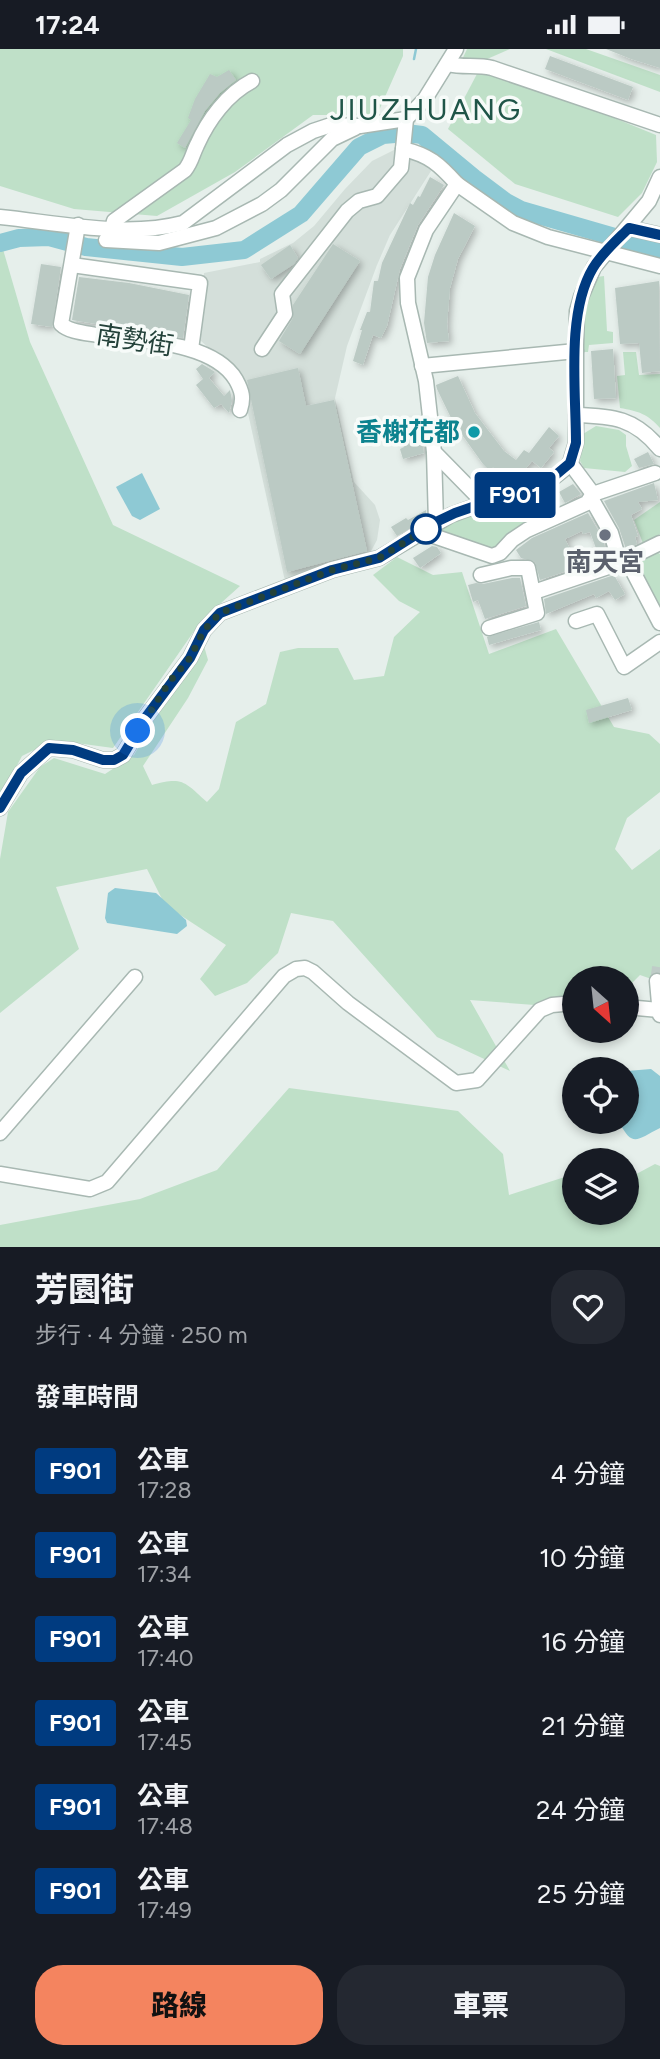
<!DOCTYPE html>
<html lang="zh-TW">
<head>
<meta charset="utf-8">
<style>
  :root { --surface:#171b24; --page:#242831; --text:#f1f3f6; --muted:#9ea1a6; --accent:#f4845f }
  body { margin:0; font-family:Figtree,"Noto Sans TC",sans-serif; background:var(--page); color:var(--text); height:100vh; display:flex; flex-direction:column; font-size:26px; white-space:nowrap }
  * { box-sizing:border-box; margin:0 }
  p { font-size:23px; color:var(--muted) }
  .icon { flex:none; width:38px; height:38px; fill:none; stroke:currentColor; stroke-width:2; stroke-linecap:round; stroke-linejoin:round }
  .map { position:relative; height:1198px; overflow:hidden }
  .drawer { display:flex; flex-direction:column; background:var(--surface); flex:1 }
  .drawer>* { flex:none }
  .badge { padding:0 14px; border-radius:5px; font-size:24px; line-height:46px }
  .needle { width:46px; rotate:153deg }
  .buttons { position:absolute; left:562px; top:917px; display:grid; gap:14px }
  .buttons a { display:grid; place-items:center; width:77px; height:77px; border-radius:50%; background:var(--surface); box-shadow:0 4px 10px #0003; font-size:35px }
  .you { position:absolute; width:35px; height:35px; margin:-18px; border:5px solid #fff; border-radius:50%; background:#1a73e8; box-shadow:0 0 0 10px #1a73e833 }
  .map>.badge { position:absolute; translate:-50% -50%; box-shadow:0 0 0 4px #fff }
  h2 { padding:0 35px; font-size:26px; line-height:63px }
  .round { display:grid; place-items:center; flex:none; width:74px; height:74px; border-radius:28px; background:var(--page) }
  .overview { display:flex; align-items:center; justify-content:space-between; height:119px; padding:0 35px }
  h1 { font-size:33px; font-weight:800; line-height:52px }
  .action { display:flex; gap:14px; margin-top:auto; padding:14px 35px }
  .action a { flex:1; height:80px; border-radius:28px; background:var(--accent); color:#111; font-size:28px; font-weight:800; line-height:80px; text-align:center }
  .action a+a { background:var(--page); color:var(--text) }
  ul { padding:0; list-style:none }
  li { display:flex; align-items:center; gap:21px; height:84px; padding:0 35px }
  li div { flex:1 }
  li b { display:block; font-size:26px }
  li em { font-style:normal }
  li .badge { min-width:77px; font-weight:700; text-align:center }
  .status { display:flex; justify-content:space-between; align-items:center; height:49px; padding:0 35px; background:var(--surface); direction:ltr }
  .status svg { height:19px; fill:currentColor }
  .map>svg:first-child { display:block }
  .built { fill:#d4dfda }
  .green { fill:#bfe0c8 }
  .water { fill:#8ec9d4 }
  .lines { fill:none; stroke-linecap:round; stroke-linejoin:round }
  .stream { stroke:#8ec9d4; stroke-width:2.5 }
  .river { stroke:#8ec9d4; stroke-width:18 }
  .building { fill:#bbcac4; fill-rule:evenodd; filter:url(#shadow) }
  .minor-tunnel { stroke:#bfccc8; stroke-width:14; stroke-dasharray:14 7; stroke-linecap:butt }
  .minor-casing { stroke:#a8b8b2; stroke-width:17 }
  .minor { stroke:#fff; stroke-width:14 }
  .line-casing { stroke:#fff; stroke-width:16 }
  .line { stroke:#003b80; stroke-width:10 }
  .walk { stroke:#24423a; stroke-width:7; stroke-dasharray:0 12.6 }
  .culture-dot { fill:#0f9aa8; stroke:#f7fbf9; stroke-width:2.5 }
  .stop-dot { fill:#fff; stroke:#003b80; stroke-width:3.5 }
  .worship-dot { fill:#6b7280; stroke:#f7fbf9; stroke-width:2.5 }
  .labels { text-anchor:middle; stroke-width:7; stroke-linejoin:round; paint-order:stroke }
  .street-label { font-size:26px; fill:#24423a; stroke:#f7fbf9 }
  .culture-label { font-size:26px; font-weight:bold; fill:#0d838f; stroke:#f7fbf9; text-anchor:end }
  .worship-label { font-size:26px; font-weight:bold; fill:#5b616d; stroke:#f7fbf9 }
  .quarter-label { font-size:30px; letter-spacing:2px; fill:#1f5548; stroke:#f7fbf9 }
</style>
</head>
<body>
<div class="status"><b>17:24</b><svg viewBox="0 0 49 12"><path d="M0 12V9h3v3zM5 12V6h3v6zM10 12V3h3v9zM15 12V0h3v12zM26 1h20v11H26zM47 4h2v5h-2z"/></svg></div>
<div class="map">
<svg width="660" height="1198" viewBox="0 0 660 1198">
  <defs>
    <filter id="shadow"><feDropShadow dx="3" dy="3" stdDeviation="3.5" flood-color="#0004"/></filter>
  </defs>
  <rect width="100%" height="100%" fill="#e6efeb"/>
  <path class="built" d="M394,101L422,106L431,122L390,186L377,216L347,297L335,349L354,433L375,456L380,471L377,491L370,504L371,509L285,532L240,328L200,291L204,224L260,213V210L293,194L314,177L345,140L372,112Z"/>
  <g class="green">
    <path d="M0,0H403V7L377,66H313L235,123L157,167L74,160L0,137Z"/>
    <path d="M467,0H510L478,14L460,15Z"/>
    <path d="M546,0H586L660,26V43Z"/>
    <path d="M478,23L541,39L656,86L657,113L642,144L618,168L515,135L448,80Z"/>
    <path d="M0,190L30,293L113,476L240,537L201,572L113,699L54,691L22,707L0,748Z"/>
    <path d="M604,227L607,282L613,283V294L589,296L588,303H581L584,264L597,228Z"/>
    <path d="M623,303H636L639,326L660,325V379C648,365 638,362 620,359L617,327L625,326Z"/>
    <path d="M596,377L619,381L626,386V397L632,417L625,423L584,419L580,412L583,385Z"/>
    <path d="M541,445L551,464L491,503L430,483L446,472Z"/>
    <path d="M660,453V485L644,497L634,471Z"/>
    <path d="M657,503L660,505V565L634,516L635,511Z"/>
    <path d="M397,508L433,526L462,523L489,605L556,580L614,678L649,685L660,695V743L627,769L615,800L632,821L660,800V933L640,926L627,939L626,929H574V959L470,951L510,1022L437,988L333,872L291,864L278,904L247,934L215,947L200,930L226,896L165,856L147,820L56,838L79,900L0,964V810L8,763L40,718L54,709L105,725L134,706L164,653L204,597L208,611L188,649L143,717L152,736C184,727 185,734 207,753L219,740L236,673L266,655L280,603L298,599H338L354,631L384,627L394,588L420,563L399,552L373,526Z"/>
    <path d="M289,1039L458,1062L503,1105L509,1146L574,1125V1164H626L627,1130L655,1115L660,1117V1198H0V1176L140,1150L217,1121Z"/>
  </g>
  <g class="water">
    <path d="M142,424L160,460L140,471L132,467L116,438Z"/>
    <path d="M115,839L156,844L186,871L187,877L177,885L107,874L105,869L108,844Z"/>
    <path d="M651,1020L660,1027V1079C636,1091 633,1099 619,1073H626L627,1022Z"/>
  </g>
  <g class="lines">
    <path class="stream" d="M414,10L416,0"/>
    <path class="river" d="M0,194L19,189L49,188L86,198L182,208L244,201L301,165L359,98L383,86L406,84L422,86L474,129L506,153L521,161L660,201"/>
  </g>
  <g class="building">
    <path d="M606,0H660V19L631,10Z"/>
    <path d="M550,7L633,38L628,51L545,20Z"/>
    <path d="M229,21L236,31L220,44L205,62L185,99L177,94L191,71L188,69L195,50L210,25L217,28Z"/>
    <path d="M430,128L444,136L418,176L400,220L387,277L381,289L373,286L363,316L353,312L362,281H360L367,263H370L374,232H378L382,214L410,154L413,156L418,147L420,148Z"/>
    <path d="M454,164L475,177L458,210L450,239L447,275L449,292L427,294L424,274L428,228L435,206Z"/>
    <path d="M333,195L360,212L300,305L279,292L293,269V256Z"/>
    <path d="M290,196L298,209L294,215L271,230L261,216Z"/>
    <path d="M41,215L61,218L52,278L31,275Z"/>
    <path d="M79,228L129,234L189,246L183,289L72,271Z"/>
    <path d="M659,232L660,322L642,324L639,294L620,295L615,239Z"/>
    <path d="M613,300L616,349L594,350L591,302Z"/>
    <path d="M202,315L215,323L209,329L224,347L230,341L232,352L229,364L221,355L214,359L196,336L203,330L196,320Z"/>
    <path d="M298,319L306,357L334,351L367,502L287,523L247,331Z"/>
    <path d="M458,327L475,364L504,402L516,411L524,401L529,404L549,378L559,387L549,399L554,403L541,419L532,412L521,425L515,420L505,430L493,418L490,422L483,415L453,373L437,340L436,336Z"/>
    <path d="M418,368L424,404L403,410L400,400L404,398L399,383L402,382L400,371Z"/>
    <path d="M648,403L654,415L639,419L634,410Z"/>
    <path d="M654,434L658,451L638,453L642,460L631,466L638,487L635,488L637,495L626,500L619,479L604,452Z"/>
    <path d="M573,435L581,445L565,454L559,443Z"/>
    <path d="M426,461V470L397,487L391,478L406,469L408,471Z"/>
    <path d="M588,464L602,488L608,508L540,531L535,513L521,509L516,501L532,489ZM582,482L583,485L590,483L597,502L574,508L565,490Z"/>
    <path d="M432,497L437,498L441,504L420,519L413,509Z"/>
    <path d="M614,526L625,545L615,551L609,542L596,549L594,545L546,565L544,550Z"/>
    <path d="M512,529H520L526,557L485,570L478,551L473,553L468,536L476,534L483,535Z"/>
    <path d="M539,573L541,581L489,596L487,588Z"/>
    <path d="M628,649L632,661L589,674L586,661Z"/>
  </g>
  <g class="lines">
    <path class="minor-tunnel" d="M657,932L660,912"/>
    <defs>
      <g id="minor">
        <path d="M448,15C463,19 477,15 492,19L660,76"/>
        <path d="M406,70L403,100C429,106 439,115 457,135"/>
        <path d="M406,70L425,50L456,0"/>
        <path d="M0,168C59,174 125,189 183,174L287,96L313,82L331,76L360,77L406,70"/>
        <path d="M78,176L61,275C69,283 86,284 97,286C138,292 213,292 236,331C242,342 244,349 240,361"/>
        <path d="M629,179L660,186"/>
        <path d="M112,180L114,172L185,121C192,112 192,106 197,96C208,71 227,45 252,32"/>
        <path d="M106,191L159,194L216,179L262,155L281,141L332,90L355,79"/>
        <path d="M72,216L200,234L191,300"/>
        <path d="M262,300L285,265L282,245L347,162L359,152L377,147L401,119L403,100"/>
        <path d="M422,317L576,302"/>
        <path d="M576,366C613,367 635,369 660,400"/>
        <path d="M434,403L436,473"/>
        <path d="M570,414L593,445"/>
        <path d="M591,449L611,484L620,514"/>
        <path d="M484,454L434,403L426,332L408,254L407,229L426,181L457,135L513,174L548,188L660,217"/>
        <path d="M422,483L492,507L500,504L512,491L527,481L587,454L593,445L655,424"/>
        <path d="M627,511L660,574"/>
        <path d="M481,526L511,519H528L537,564L489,579"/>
        <path d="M534,543L617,515L660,494"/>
        <path d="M576,572L597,565L624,618L660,593"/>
        <path d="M0,759L21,724L49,699L73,701L103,711H114L123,706L146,668L190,609L204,581L220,564L332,521L379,509L451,466L484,454L539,440L563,421L570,414L576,394V296L577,262L581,248L594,218L649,152L660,128"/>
        <path d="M657,932L660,966"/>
        <path d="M626,958L659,961"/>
        <path d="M0,1084L135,928"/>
        <path d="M0,1125L90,1140L107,1133L284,927L296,920L305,919L313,923L348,954L456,1034L477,1031L540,961L552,956L574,954"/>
      </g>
    </defs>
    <use href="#minor" class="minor-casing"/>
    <use href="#minor" class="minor"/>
  </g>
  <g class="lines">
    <defs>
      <path id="line" d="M0,759L21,724L49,699L73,701L103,711H114L123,706L146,668L190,609L204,581L220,564L332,521L379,509L436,473L455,464L484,454L539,440L570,414L576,394C576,342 566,264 593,219C602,204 617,191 629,179L660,186"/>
    </defs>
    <use href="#line" class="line-casing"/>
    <use href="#line" class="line"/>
    <path class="walk" d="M138,682L170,632L190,609L204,581L220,564L332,521L379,509L426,480"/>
  </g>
  <circle class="culture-dot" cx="474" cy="383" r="7"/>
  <circle class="stop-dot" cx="426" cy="480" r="14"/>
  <circle class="worship-dot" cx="605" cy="486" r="7"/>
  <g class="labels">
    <g class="street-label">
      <text transform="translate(135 291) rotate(9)" y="9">南勢街</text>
    </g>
    <g class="culture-label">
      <text x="460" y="392">香榭花都</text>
    </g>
    <g class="worship-label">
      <text x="605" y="522">南天宮</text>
    </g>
    <g class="quarter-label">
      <text x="426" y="71">JIUZHUANG</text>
    </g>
  </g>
</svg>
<div class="buttons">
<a><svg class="needle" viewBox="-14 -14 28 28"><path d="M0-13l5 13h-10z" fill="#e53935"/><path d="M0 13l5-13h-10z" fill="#9ea1a6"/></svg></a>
<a><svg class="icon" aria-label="locate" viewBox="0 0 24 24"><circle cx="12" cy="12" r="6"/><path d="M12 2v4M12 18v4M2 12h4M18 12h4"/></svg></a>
<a><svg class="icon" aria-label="layers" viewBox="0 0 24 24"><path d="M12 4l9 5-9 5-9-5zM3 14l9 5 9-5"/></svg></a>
</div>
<div class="you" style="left:138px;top:682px"></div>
<b class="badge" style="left:515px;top:446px;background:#003b80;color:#fff">F901</b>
</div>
<section class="drawer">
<div class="overview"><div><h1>芳園街</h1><p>步行 · 4 分鐘 · 250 m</p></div><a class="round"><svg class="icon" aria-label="heart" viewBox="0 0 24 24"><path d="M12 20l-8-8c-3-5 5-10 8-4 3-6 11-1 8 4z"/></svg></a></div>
<h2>發車時間</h2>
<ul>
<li><span class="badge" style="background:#003b80;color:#fff">F901</span><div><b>公車</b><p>17:28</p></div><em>4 分鐘</em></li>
<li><span class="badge" style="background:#003b80;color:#fff">F901</span><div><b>公車</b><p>17:34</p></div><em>10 分鐘</em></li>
<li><span class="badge" style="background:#003b80;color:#fff">F901</span><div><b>公車</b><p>17:40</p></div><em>16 分鐘</em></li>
<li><span class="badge" style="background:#003b80;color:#fff">F901</span><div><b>公車</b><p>17:45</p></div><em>21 分鐘</em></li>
<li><span class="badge" style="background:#003b80;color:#fff">F901</span><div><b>公車</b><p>17:48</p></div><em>24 分鐘</em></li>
<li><span class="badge" style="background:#003b80;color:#fff">F901</span><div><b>公車</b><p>17:49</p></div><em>25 分鐘</em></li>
</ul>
<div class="action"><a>路線</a><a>車票</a></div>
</section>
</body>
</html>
